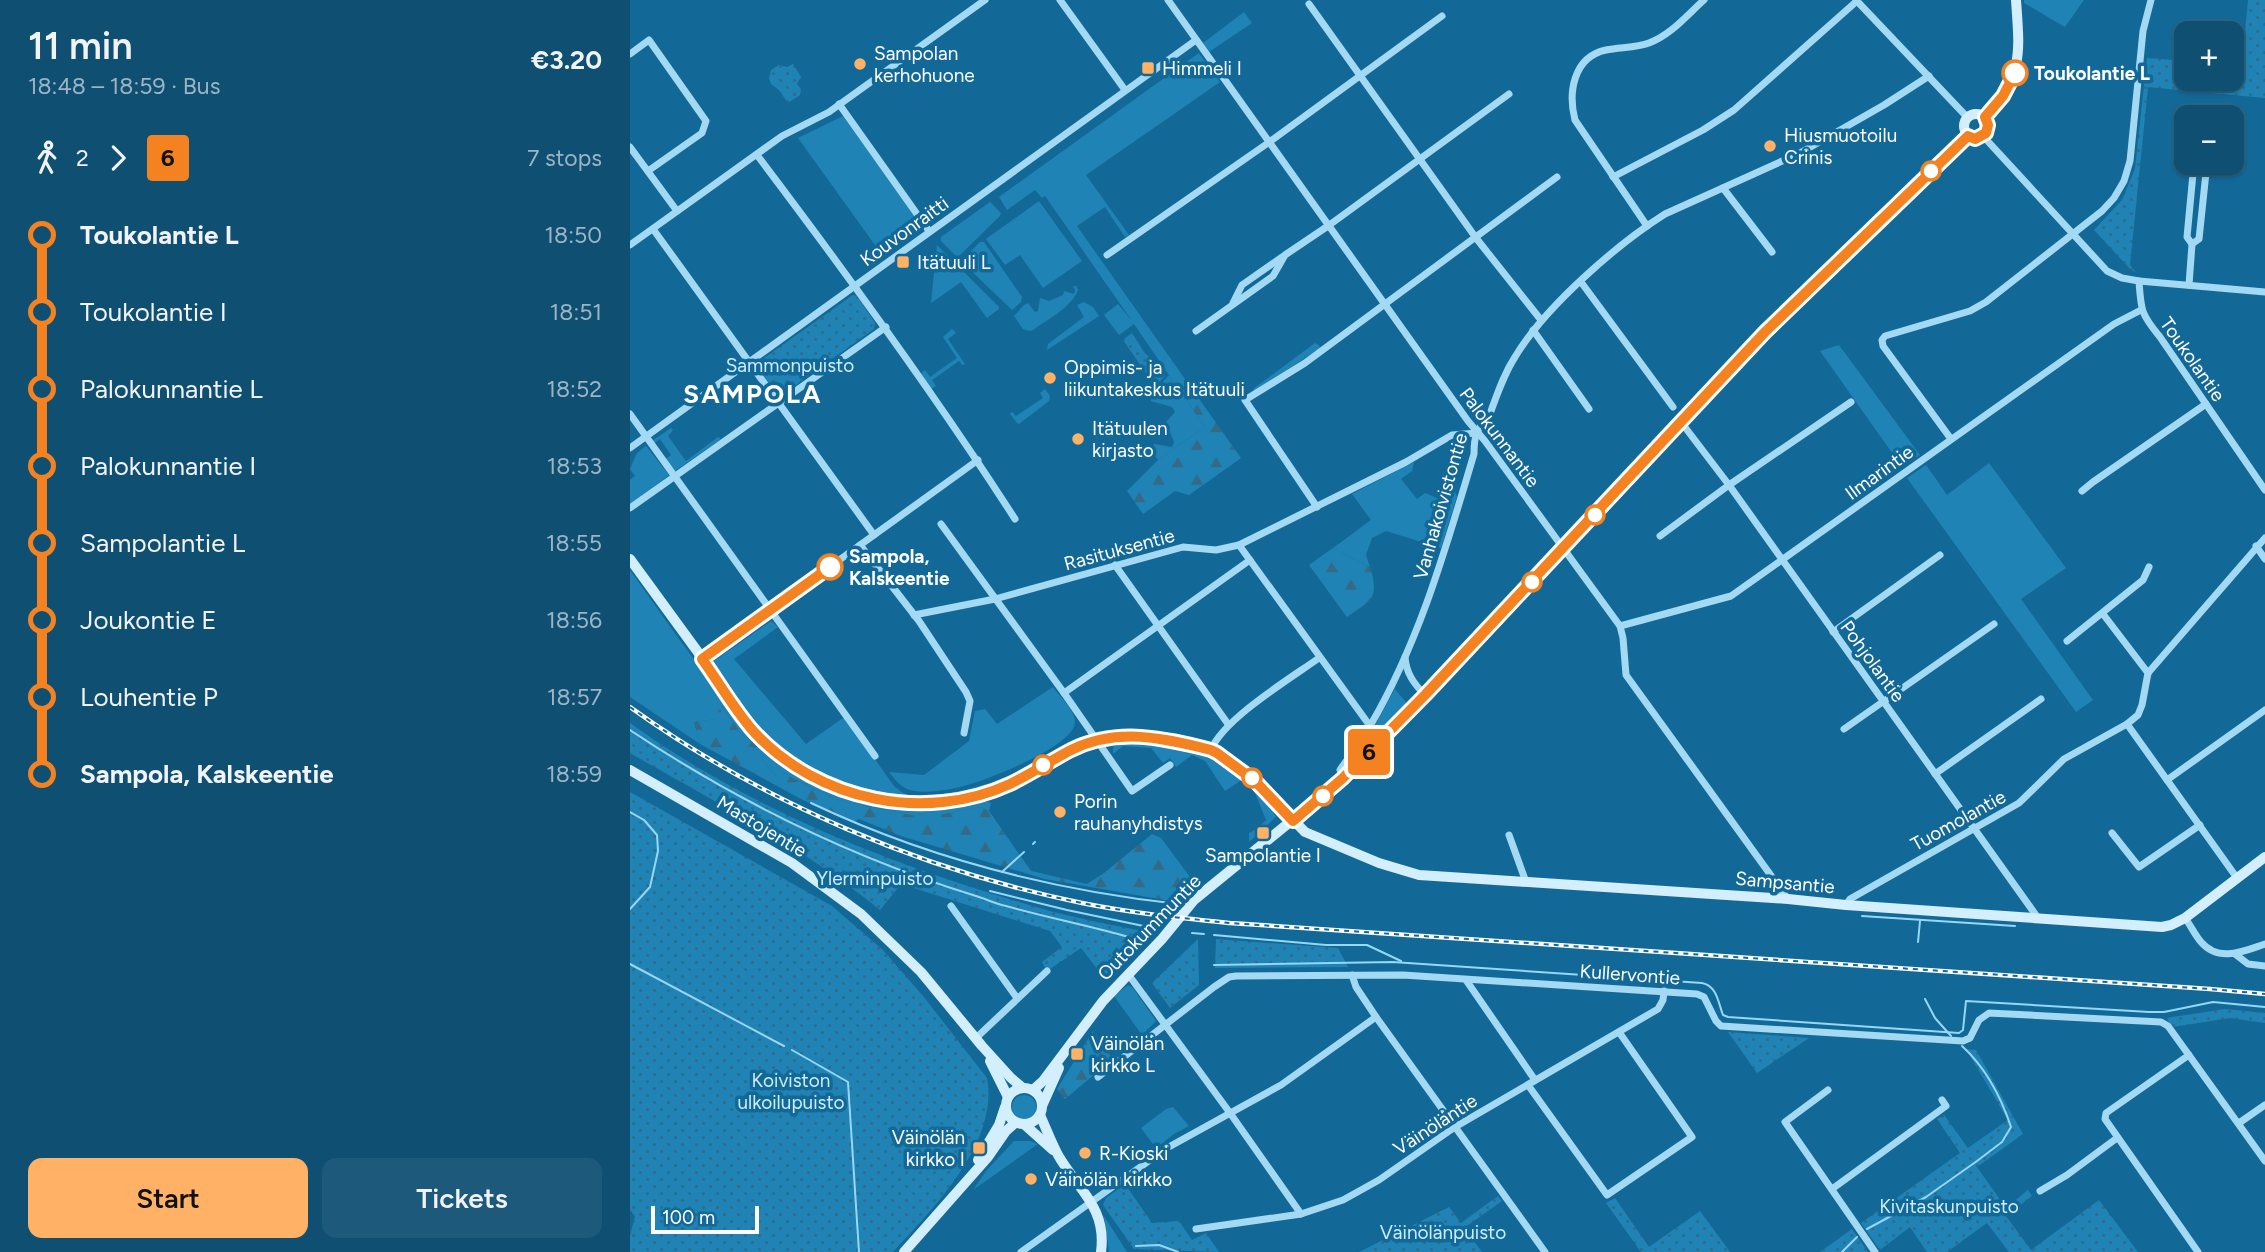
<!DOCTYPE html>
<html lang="en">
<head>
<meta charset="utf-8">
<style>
  :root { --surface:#0e4f72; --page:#1c597a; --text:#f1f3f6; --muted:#9bb5c4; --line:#2e6684; --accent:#ffb165 }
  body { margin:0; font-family:Figtree,sans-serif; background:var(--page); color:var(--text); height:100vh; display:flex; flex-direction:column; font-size:26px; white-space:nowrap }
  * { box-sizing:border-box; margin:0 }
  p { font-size:23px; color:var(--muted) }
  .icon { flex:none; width:38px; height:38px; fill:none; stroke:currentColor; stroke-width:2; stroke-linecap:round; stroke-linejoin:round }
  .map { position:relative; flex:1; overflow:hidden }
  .side { display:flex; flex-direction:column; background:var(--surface); width:630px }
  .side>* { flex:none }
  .badge { padding:0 14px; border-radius:5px; font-size:24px; line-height:46px }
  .tools { position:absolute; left:1544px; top:21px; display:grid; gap:14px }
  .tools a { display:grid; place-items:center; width:70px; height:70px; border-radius:14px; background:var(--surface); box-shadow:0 2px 5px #0004,0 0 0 2px var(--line); font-size:35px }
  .scale { position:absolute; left:21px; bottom:18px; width:108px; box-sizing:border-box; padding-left:7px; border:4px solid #fff; border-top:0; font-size:19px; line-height:24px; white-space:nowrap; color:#fff; -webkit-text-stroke:5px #126998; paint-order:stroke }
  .map>.badge { position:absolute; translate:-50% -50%; box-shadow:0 0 0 4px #fff }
  .legs { display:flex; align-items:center; gap:10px; height:77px; padding:0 28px; font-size:23px }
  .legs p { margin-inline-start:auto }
  .head { display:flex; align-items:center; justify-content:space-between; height:119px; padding:0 28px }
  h1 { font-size:38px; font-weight:600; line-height:52px }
  .action { display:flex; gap:14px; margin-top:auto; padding:14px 28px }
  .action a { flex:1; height:80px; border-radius:14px; background:var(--accent); color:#111; font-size:28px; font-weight:600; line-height:80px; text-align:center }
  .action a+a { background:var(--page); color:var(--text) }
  ul { padding:0 28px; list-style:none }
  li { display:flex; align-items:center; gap:24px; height:77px; font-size:26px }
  li i { display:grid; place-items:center; width:10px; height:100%; margin:0 9px; background:currentColor }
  li i::after { content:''; width:18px; height:18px; margin:-9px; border:5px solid; border-radius:50%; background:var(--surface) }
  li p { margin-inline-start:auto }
  li:first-child i { background:linear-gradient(#0000 50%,currentColor 0) }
  li:last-child i { background:linear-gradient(currentColor 50%,#0000 0) }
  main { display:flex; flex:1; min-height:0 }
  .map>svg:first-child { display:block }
  .grass { fill:#2083b5 }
  .forest { fill:url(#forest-firs) }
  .park { fill:url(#park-dots) }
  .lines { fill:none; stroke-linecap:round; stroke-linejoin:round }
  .stream { stroke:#95d7f7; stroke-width:2 }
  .street { stroke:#a3d9f3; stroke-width:7 }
  .secondary { stroke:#d3eefd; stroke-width:10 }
  .rail-casing { stroke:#fff; stroke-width:4.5 }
  .rail { stroke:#126998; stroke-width:2; stroke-dasharray:5; stroke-linecap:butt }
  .line-1-casing { stroke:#fff; stroke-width:16 }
  .line-1 { stroke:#f58220; stroke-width:10 }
  .poi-dot { fill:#ffb165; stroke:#126998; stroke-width:2.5 }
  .stop-1-dot { fill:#fff; stroke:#f58220; stroke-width:3.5 }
  .labels { text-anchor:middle; stroke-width:7; stroke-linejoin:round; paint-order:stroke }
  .poi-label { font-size:19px; fill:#fff; stroke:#126998; text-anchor:start }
  .stop-label { font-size:19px; font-weight:bold; fill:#fff; stroke:#126998; text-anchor:start }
  .street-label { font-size:19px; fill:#fff; stroke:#126998 }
  .park-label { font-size:19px; fill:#cbedfd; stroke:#126998 }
  .district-label { font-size:26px; font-weight:bold; letter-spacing:2px; fill:#fff; stroke:#126998 }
</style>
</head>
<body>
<main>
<section class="side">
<div class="head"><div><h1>11 min</h1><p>18:48 – 18:59 · Bus</p></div><b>€3.20</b></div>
<div class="legs"><svg class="icon" aria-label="walk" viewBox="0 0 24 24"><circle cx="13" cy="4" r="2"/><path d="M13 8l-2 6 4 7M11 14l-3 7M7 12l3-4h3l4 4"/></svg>2<svg class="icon" aria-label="forward" viewBox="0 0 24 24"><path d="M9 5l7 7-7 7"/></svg><b class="badge" style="background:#f58220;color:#111">6</b><p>7 stops</p></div>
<ul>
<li><i style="color:#f58220"></i><b>Toukolantie L</b><p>18:50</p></li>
<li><i style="color:#f58220"></i><span>Toukolantie I</span><p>18:51</p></li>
<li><i style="color:#f58220"></i><span>Palokunnantie L</span><p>18:52</p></li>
<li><i style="color:#f58220"></i><span>Palokunnantie I</span><p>18:53</p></li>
<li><i style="color:#f58220"></i><span>Sampolantie L</span><p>18:55</p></li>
<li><i style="color:#f58220"></i><span>Joukontie E</span><p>18:56</p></li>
<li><i style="color:#f58220"></i><span>Louhentie P</span><p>18:57</p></li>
<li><i style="color:#f58220"></i><b>Sampola, Kalskeentie</b><p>18:59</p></li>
</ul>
<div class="action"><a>Start</a><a>Tickets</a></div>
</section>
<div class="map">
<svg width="1635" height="1252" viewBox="0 0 1635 1252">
  <defs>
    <pattern id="forest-firs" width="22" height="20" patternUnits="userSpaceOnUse" patternTransform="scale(1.75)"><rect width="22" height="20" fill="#2083b5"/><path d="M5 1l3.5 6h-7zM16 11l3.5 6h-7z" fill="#346a86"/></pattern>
    <pattern id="park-dots" width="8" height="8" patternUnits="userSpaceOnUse" patternTransform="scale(1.75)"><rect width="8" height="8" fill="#2083b5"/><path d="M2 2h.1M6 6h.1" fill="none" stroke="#346a86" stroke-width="1.8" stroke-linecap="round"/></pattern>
  </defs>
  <rect width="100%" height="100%" fill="#126998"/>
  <g class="grass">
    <path d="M1394,0H1454L1435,27L1394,3Z"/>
    <path d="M614,12L622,23L579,52L573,43Z"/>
    <path d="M569,53L590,82L456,175L499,235L495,237L475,207L447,226L538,355L530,362L504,324L489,335L474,315L488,304L502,321L415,196L412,198L405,190L377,210L369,197Z"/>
    <path d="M213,116L290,223L250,252L168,138Z"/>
    <path d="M409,201L452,261L413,288L390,255L375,265L356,239Z"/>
    <path d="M360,202L371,213L370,216L329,256H326L311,241V237Z"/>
    <path d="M350,242H354L392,297L391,302L382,310L334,264V258Z"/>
    <path d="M307,245L369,307V309L357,318L331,282L301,303Z"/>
    <path d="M443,286H446L448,290C441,308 418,319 403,330L400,331L393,329L384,316L394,305L398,303L405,312L408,311L410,298L419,301L433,295L434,291L444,294L445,290Z"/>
    <path d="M454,302L463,307L469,316L417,350L418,344L454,317L447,305Z"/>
    <path d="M322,329L326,333L318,339L335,364L332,365L329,361L302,380L306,386L301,389L291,373L295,370L300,377L327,358L313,337Z"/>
    <path d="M685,343L689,345L690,348L625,391L623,389Z"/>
    <path d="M1209,345L1290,455L1272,467L1190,351Z"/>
    <path d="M539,375L575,427L528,460L520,450V447L524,444L542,447L544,442L536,422L545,412L542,407L521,401L520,396Z"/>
    <path d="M415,389L420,396L419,401L389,424L387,423L380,414L382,412L386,416L413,398L410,393Z"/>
    <path d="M41,428L43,430L38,436L56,461L88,437L91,439L45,471L36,459L41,455L30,439L24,443L22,441Z"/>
    <path d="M16,446L39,475L0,506V480L5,476L0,469L7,453Z"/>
    <path d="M784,462L782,471L771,479L787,499L795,493L814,501L818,490L824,491L827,496L811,548L756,531L742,538L736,555L740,567L703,548L741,520L722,494Z"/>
    <path d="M1359,463L1436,568L1391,599L1463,700L1446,712L1277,478L1296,465L1317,495Z"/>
    <path d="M0,570C29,611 58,652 88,692C104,713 120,736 140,753C170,779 206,797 245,805C265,809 288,811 309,809C325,807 346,795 361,803L359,811L351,807L310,815H280L208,800L158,776H146L131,759L136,752L111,734L92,706L86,719L64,722L70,744L0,697Z"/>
    <path d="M141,621L148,627L104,659L176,744L213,718L217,720L264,786C269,790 272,793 278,795C299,800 353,787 373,778C398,768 422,752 445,740L448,742C423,755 398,771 373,782C294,818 201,797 139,739C118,719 101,692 84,667V661Z"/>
    <path d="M423,687C429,696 446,711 445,723C443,746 358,780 337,785C321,790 300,793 284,791C272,789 266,781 259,772L294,775L339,741L345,711L355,709L367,724Z"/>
    <path d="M765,689L778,705L773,713L717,767L716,765L743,729Z"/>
    <path d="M494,741C535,741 583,747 613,779L595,791L575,761L562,755L546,767L540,758L533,763L521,748L493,746L483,754V748L487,743Z"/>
    <path d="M623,788H626L642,810L646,817L619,842V833L627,829L636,820Z"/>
    <path d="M498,985L503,988L526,1021L512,1035L484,996Z"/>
    <circle cx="394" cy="1107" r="12"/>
    <path d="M543,1107L559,1126L544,1134L526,1148L511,1128L536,1109Z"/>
    <path d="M384,1141H400L408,1144L343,1190L356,1171Z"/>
    <path d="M474,1216L497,1252H479Z"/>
  </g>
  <g class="forest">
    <path d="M538,355L611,458L559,495L545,491L513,514L497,491L528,460L575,427L530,362Z"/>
    <path d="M703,548L740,567C750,599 741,600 717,617L679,565Z"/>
    <path d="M91,705L111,734L136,752L131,759L146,776H158L208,800L280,815H310L351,807L359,811L401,871L457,884L474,873L522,834L531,838L569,889L554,902H546L415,879L271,836L229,819L223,823L173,800L70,744L64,722L85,719Z"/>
    <path d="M463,1031L483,1059L435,1099L427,1089Z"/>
  </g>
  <g class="park">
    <path d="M1618,0H1635V98L1518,87L1500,265L1506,272L1501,270L1464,230L1492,200L1505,169L1517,58L1556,61V79H1601V65H1612Z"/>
    <path d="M163,64L171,77L167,84L171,89L170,95L158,103L149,90L141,84L139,78L141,70L149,65L157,67Z"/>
    <path d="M223,295L227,296L245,323L244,329L149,397L126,365L127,363Z"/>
    <path d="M502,333L514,352L535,374V376L525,386L493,340Z"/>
    <path d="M0,723C122,811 263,865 406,907C443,918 483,925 521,933L475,979L451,948L417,971L412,962L432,947L420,931L271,884L250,910C174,848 85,802 0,753Z"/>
    <path d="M0,792L202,906L253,950L293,996L357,1078C369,1142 304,1208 263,1252H0V1236L5,1216L0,1210Z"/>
    <path d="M568,939L569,985L540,1008L522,983Z"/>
    <path d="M586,939L708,948L718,967L585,968Z"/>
    <path d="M1595,1009L1635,1013V1023L1600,1018L1543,1027L1536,1018Z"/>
    <path d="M1098,1032L1179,1038L1127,1073Z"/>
    <path d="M1336,1049L1346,1050L1393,1134L1347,1167L1376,1208L1398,1190L1402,1196L1376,1216L1401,1250L1469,1200L1508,1252H1379L1357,1223L1317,1252H1297L1280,1227L1250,1250L1231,1223L1330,1153L1307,1119L1314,1115L1338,1148L1378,1120Z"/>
    <path d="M495,1184L522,1223L549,1221L562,1240L576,1233L589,1252L504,1249L473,1205L476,1198Z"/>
    <path d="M868,1196L872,1201L834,1228L852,1252H729L819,1207L831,1223Z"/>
    <path d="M985,1198L1019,1247L1070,1211L1100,1252H1011L976,1203Z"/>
    <path d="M1222,1229L1238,1252H1190Z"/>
  </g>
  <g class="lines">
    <g class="stream">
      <path d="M0,730C108,802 222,858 346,896C356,899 366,904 376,906C415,917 456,925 495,936L510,941V945L506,946"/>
      <path d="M181,803C297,858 422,890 549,904"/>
      <path d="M0,812L14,820L27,835L28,851L20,887L0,909"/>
      <path d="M403,844L405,842"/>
      <path d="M372,872L394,852"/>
      <path d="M360,891L437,910L523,928L518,934"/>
      <path d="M1232,916L1385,926"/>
      <path d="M562,933L574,934"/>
      <path d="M584,935L696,945H737L771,961"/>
      <path d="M1288,942L1290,921"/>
      <path d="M0,964L154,1046"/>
      <path d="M584,965L763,962L1072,983C1087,986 1088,1002 1093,1015L1098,1017L1329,1033L1333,1030L1336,1001L1519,1012H1534L1583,1002L1635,1007"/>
      <path d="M1295,999L1305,1018L1321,1036"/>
      <path d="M162,1050L218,1082L229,1252"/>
      <path d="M1237,1229L1296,1197L1347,1161L1372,1142L1381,1127C1371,1097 1355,1067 1332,1046"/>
      <path d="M506,1246L529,1245L548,1252"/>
      <path d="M1212,1252L1227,1237"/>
    </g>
    <g class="street">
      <path d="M430,0L495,90"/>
      <path d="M538,0L838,421L855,441L990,626L993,638L996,675L1158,899"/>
      <path d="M1226,0L1337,117"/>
      <path d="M679,4L846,238L911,320"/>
      <path d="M0,54L19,40L76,121L72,133L18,171"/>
      <path d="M209,104L299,231"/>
      <path d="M1353,136L1477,271L1492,278L1509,281C1511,311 1511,314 1530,337L1635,490"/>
      <path d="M0,147L47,211"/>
      <path d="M127,155C217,274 304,393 385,519"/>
      <path d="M983,177L1073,130L1104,110L1227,1"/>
      <path d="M1093,188L1142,252"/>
      <path d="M1017,226L945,120C938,93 943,57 976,50C989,47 1006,48 1019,43C1041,35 1057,15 1074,0"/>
      <path d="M23,229L244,535"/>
      <path d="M1562,244L1557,237L1564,163"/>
      <path d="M0,245L152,136L199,112L355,0"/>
      <path d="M477,255L638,143L812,16"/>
      <path d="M1509,281L1635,292"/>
      <path d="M951,282L1043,407"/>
      <path d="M1559,285L1562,244L1569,239L1577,163"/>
      <path d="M603,303L612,285L652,257"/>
      <path d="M903,330L959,409"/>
      <path d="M566,331L643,276L655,255L698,226L879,94"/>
      <path d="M0,414L245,756"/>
      <path d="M1051,422L1099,485L1408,918"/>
      <path d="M1321,439L1253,346L1252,340L1255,336L1340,311L1356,302L1472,211L1484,198L1494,181L1500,161L1513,31L1521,0"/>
      <path d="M0,448L566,40"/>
      <path d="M1452,491L1463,482L1576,404"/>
      <path d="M687,507L615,400L675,363L927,177"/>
      <path d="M0,508L256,327"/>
      <path d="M311,524L434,693L502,791L540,765"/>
      <path d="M1030,536L1099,485L1221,402"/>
      <path d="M230,545L289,621L336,692L340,701L334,733"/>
      <path d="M609,545L740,726"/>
      <path d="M1626,546L1635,559"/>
      <path d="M485,565L598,724"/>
      <path d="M1473,614L1518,673"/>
      <path d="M284,615L365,599L553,547L586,550L609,545L776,462L822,435L847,433"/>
      <path d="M990,626L1101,596L1484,324L1511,310"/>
      <path d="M1203,632L1310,555"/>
      <path d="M1437,641L1513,580L1519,567"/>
      <path d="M775,657C776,673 784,684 795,695"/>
      <path d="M72,659L348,460"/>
      <path d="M434,693L620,560"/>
      <path d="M1497,724L1607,878"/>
      <path d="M1214,729L1364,624"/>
      <path d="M581,750C593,719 661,678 689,658"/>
      <path d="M1305,774L1411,699"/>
      <path d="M714,778L710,770C720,755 732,741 740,726C790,641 816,547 844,454C844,448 844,439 847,433C850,425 857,419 861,411C868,392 874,374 885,357C915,307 986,245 1035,214L1170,153L1254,105L1299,76"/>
      <path d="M1537,780L1635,710"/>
      <path d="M1482,833L1509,867L1570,825"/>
      <path d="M879,835L896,882"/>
      <path d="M1216,905L1220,899L1389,803L1434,759L1497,724L1508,715L1512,705L1518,673L1635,538"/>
      <path d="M321,906L387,998"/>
      <path d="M1555,918C1561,926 1565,935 1571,942C1589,963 1614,951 1635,944"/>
      <path d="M1605,954L1618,964L1635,966"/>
      <path d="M498,974L600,1113L671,1214"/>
      <path d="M722,975L726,987L746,1017L915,1252"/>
      <path d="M836,980L905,1080"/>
      <path d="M346,1038L417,971"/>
      <path d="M1559,1055L1476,1113L1475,1119L1568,1252"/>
      <path d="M468,1077L584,987L599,977L606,976L773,975L1067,994L1074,997L1086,1021L1091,1026L1333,1041L1340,1038L1349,1020L1359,1013L1531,1022L1538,1026L1635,1161"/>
      <path d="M898,1085L977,1195L1062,1137L989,1032"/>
      <path d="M1198,1090L1155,1122L1245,1252"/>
      <path d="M1609,1123L1635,1105"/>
      <path d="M1202,1189L1316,1106L1312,1100"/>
      <path d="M1410,1191L1437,1175L1487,1138"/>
      <path d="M566,1229L671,1214L713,1200L749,1180L825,1127L1028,1009L1033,1000L1034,991"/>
      <path d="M391,1252L537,1148L651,1085L746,1017"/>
    </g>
    <g class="secondary">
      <circle cx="1346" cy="126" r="12"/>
      <path d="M1355,117C1393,72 1390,57 1386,0"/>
      <path d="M0,559C27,596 54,633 81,670C95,690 108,713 123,731C135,744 150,755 164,765C228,808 305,813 376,785C399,776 420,761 442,750C489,727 533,738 581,750L587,753L625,781L675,832L749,863L789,875L1158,899L1216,905L1532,927L1541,925L1555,918L1635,857"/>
      <path d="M0,770L162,863L231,914L291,972L352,1046L381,1078L393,1088"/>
      <path d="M360,1061L378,1097"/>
      <circle cx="394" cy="1106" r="18"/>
      <path d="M403,1090L413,1081L473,1001L532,939L564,900L714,778L795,695L1135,332L1338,136"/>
      <path d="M412,1106L429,1068"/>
      <path d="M410,1115C416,1128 421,1142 428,1155C448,1190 477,1207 471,1252"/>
      <path d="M395,1125L423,1150"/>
      <path d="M348,1160L369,1125L375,1107"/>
      <path d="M274,1252L358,1157L376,1131L385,1123"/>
    </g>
    <defs>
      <path id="rail" d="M0,707C134,803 291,870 452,903C501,913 551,918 600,923L1580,989L1635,994"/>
    </defs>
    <use href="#rail" class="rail-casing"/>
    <use href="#rail" class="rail"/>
  </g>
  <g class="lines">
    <defs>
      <path id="line-1" d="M200,567L72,659C88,681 107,714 125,733C189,801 295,823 380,784C401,774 420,761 441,750C488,727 533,738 581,750L587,753L625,781L663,821L713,778L795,695L1135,332L1338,136L1345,139L1356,133L1358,125L1355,117L1373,96L1385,73"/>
    </defs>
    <use href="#line-1" class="line-1-casing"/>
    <use href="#line-1" class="line-1"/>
  </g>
  <g class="poi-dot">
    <circle cx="230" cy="64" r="7"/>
    <rect x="511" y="61" width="14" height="14" rx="3.5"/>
    <circle cx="1140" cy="146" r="7"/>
    <rect x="266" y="255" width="14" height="14" rx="3.5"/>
    <circle cx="420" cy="378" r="7"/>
    <circle cx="448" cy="439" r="7"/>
    <circle cx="430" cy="812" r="7"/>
    <rect x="626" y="826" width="14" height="14" rx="3.5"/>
    <rect x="440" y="1047" width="14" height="14" rx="3.5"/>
    <rect x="342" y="1141" width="14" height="14" rx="3.5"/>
    <circle cx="455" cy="1153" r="7"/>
    <circle cx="401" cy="1179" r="7"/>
  </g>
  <g class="stop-1-dot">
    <circle cx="1385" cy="73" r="12"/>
    <circle cx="1301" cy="171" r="9"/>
    <circle cx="965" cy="515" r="9"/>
    <circle cx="200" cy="567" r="12"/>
    <circle cx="902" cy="582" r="9"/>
    <circle cx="413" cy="765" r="9"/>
    <circle cx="622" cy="778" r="9"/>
    <circle cx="693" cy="796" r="9"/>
  </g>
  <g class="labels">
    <g class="poi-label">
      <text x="244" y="60">Sampolan<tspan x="244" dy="22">kerhohuone</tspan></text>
      <text x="532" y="75">Himmeli I</text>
      <text x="1154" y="142">Hiusmuotoilu<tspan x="1154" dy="22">Crinis</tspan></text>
      <text x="287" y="269">Itätuuli L</text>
      <text x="434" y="374">Oppimis- ja<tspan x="434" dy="22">liikuntakeskus Itätuuli</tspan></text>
      <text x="462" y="435">Itätuulen<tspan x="462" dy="22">kirjasto</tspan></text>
      <text x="444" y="808">Porin<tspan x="444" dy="22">rauhanyhdistys</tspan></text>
      <text x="633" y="862" text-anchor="middle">Sampolantie I</text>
      <text x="461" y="1050">Väinölän<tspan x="461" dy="22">kirkko L</tspan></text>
      <text x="335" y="1144" text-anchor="end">Väinölän<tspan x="335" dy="22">kirkko I</tspan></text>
      <text x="469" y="1160">R-Kioski</text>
      <text x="415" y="1186">Väinölän kirkko</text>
    </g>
    <g class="stop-label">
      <text x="1404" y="80">Toukolantie L</text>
      <text x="219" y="563">Sampola,<tspan x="219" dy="22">Kalskeentie</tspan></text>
    </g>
    <g class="street-label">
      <text transform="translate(274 231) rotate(-36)" y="7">Kouvonraitti</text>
      <text transform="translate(1563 359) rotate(55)" y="7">Toukolantie</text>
      <text transform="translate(870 437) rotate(53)" y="7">Palokunnantie</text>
      <text transform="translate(1249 472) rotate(-36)" y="7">Ilmarintie</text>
      <text transform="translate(810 506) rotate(-74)" y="7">Vanhakoivistontie</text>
      <text transform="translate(489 549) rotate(-15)" y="7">Rasituksentie</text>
      <text transform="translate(1243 661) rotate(54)" y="7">Pohjolantie</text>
      <text transform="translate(1328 820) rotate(-29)" y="7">Tuomolantie</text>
      <text transform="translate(132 826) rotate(31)" y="7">Mastojentie</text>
      <text transform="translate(1155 882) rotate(5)" y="7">Sampsantie</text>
      <text transform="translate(519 927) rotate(-46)" y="7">Outokummuntie</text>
      <text transform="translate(1000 974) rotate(4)" y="7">Kullervontie</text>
      <text transform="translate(805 1124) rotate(-33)" y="7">Väinöläntie</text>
    </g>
    <g class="park-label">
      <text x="160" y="372">Sammonpuisto</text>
      <text x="245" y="885">Ylerminpuisto</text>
      <text x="161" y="1087">Koiviston<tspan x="161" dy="22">ulkoilupuisto</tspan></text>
      <text x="1319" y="1213">Kivitaskunpuisto</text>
      <text x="813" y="1239">Väinölänpuisto</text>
    </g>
    <g class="district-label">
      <text x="123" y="403">SAMPOLA</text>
    </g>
  </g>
</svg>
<div class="tools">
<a>+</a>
<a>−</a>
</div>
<div class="scale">100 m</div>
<b class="badge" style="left:739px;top:752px;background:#f58220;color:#111">6</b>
</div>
</main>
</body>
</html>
